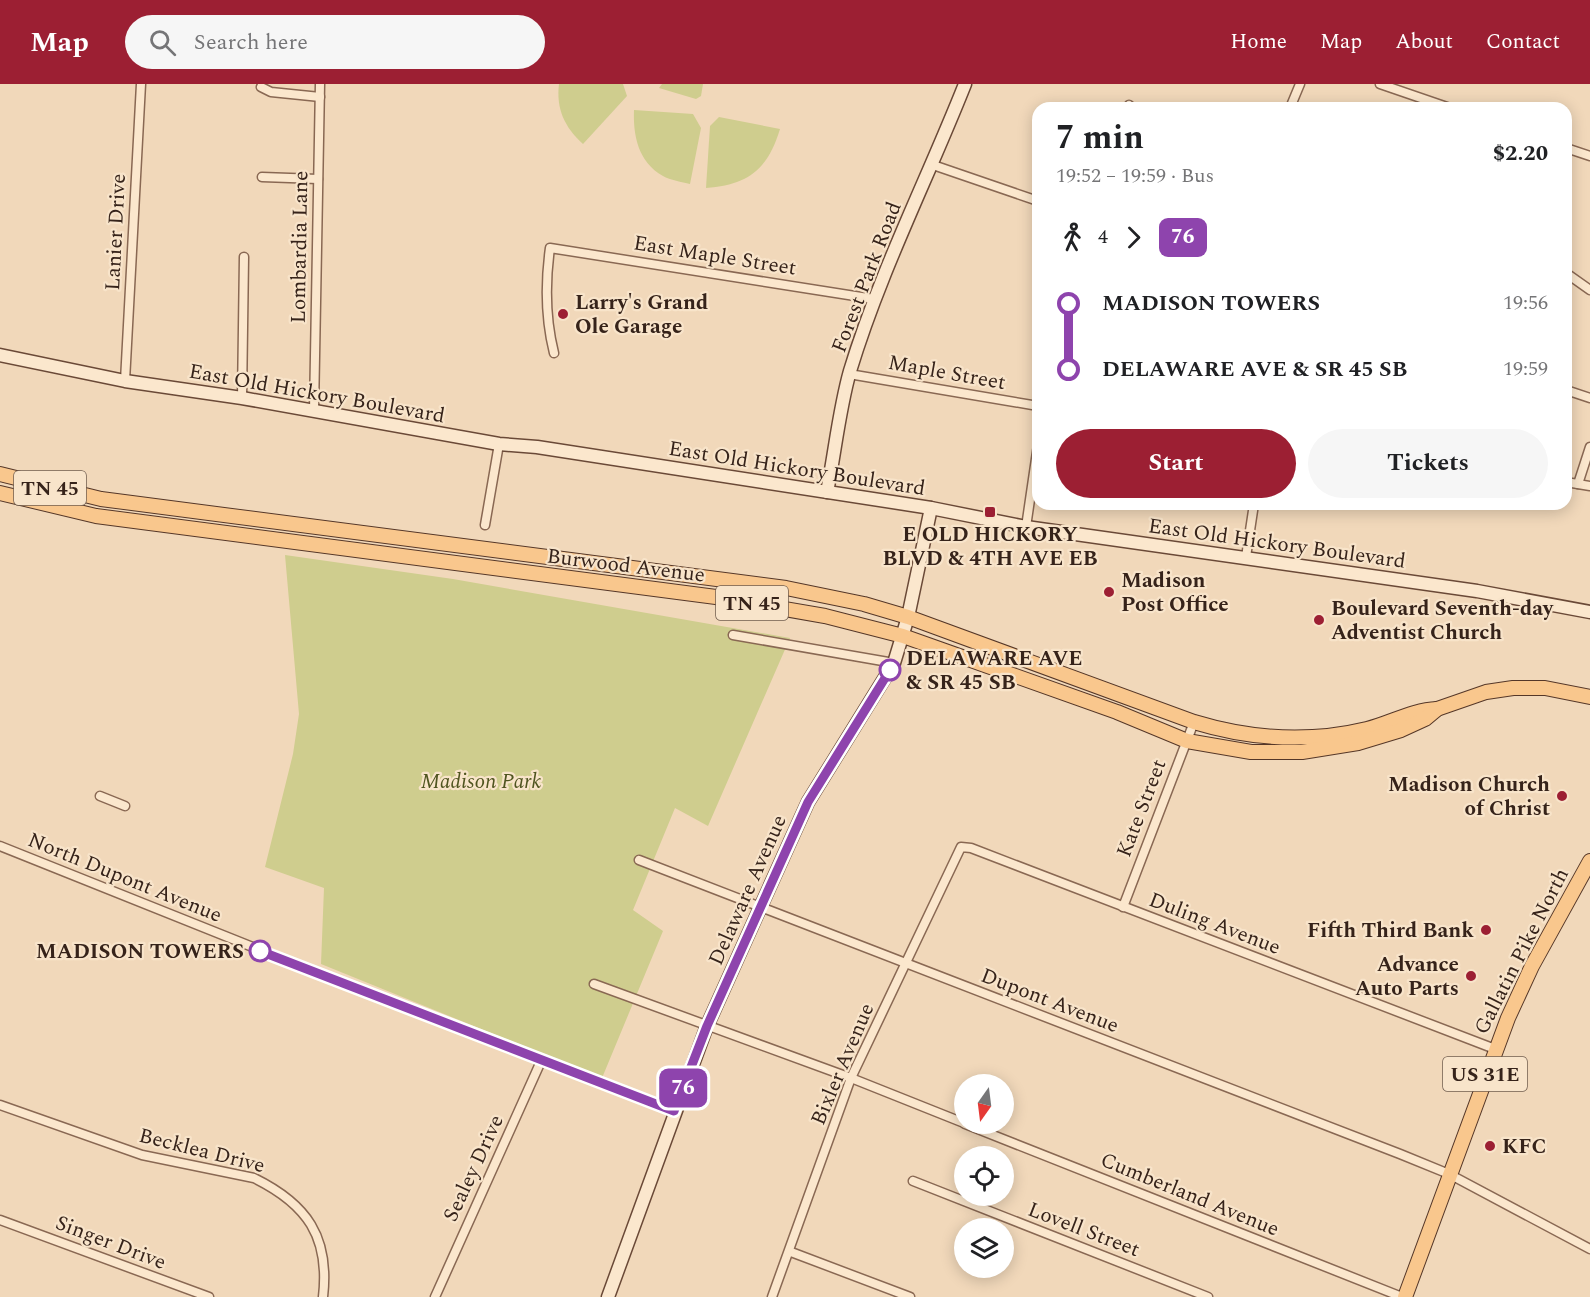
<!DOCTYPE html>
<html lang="en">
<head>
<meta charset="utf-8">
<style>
  :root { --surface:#fff; --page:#f6f6f6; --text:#202124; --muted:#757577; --accent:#9c1f33 }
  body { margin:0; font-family:Spectral,serif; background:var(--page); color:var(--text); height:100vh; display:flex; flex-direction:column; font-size:22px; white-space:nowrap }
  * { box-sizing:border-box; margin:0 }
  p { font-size:20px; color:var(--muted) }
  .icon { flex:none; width:33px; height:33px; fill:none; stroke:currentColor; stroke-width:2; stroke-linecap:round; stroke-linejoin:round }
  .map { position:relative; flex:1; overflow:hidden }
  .drawer { position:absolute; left:1032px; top:18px; width:540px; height:408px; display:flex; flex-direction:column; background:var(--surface); border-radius:18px; box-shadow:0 3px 15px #0003 }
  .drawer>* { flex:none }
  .badge { padding:0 12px; border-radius:9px; font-size:21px; line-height:39px }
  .needle { width:39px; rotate:194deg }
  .controls { position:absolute; left:954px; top:990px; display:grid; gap:12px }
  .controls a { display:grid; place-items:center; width:60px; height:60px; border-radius:50%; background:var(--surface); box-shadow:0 3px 15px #0003; font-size:30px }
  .map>.badge { position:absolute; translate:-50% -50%; box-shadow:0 0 0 3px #fff }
  .legs { display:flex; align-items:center; gap:9px; height:66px; padding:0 24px; font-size:20px }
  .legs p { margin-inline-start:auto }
  .head { display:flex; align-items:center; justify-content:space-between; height:102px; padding:0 24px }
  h1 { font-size:33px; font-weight:700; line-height:45px }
  .cta { display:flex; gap:12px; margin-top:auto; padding:12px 24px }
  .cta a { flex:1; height:69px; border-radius:36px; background:var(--accent); color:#fff; font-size:24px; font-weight:700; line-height:69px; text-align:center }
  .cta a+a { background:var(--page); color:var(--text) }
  ul { padding:0 24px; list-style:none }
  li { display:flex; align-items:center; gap:21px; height:66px; font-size:22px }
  li i { display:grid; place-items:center; width:9px; height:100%; margin:0 8px; background:currentColor }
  li i::after { content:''; width:15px; height:15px; margin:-8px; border:4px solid; border-radius:50%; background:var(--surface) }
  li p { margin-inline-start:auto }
  li:first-child i { background:linear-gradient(#0000 50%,currentColor 0) }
  li:last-child i { background:linear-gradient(currentColor 50%,#0000 0) }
  header { display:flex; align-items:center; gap:36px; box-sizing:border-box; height:84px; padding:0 30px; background:var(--accent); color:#fff }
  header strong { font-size:28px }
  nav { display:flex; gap:33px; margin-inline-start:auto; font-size:21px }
  .search { width:420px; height:54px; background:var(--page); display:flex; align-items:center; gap:15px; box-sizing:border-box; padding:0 21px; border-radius:33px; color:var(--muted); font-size:22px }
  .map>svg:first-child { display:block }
  .green { fill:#cfcd8e }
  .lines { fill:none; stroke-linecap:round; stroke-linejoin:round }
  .street-casing { stroke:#896853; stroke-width:11 }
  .secondary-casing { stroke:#6a4937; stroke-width:15 }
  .primary-casing { stroke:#553728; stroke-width:16 }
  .street { stroke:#fbe7cd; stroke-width:8 }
  .secondary { stroke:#fbe7cd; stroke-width:12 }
  .primary { stroke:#f9c78d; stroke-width:14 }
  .line-1-casing { stroke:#fff; stroke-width:14 }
  .line-1 { stroke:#8e44ad; stroke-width:9 }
  .poi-dot { fill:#9c1f33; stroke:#f8e4ca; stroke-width:2 }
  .stop-1-dot { fill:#fff; stroke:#8e44ad; stroke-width:3 }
  .labels { text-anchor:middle; stroke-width:4.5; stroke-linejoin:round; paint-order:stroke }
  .shield { fill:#f8e4ca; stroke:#705d4f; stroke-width:1.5 }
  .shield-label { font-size:20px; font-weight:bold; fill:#36231a }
  .street-label { font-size:21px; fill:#36231a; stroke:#f8e4ca }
  .poi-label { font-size:21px; font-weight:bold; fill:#36231a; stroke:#f8e4ca; text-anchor:start }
  .stop-label { font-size:21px; font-weight:bold; fill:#36231a; stroke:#f8e4ca; text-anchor:start }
  .park-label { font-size:21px; font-style:italic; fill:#4f541f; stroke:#f8e4ca }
</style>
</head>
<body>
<header>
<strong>Map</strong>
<div class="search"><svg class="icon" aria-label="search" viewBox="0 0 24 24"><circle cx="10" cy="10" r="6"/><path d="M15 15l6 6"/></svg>Search here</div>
<nav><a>Home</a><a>Map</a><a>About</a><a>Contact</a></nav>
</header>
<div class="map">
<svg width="1590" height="1213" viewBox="0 0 1590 1213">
  <rect width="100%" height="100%" fill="#f1d8ba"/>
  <g class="green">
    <path d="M559,0H623L627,12L583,60C564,43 556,24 559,0Z"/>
    <path d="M662,0H703L701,12L696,15L659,4Z"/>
    <path d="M634,26L693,30L701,44L690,100C682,98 670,96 663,92C638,78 633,51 634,26Z"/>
    <path d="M719,33L780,45C768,85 748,101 706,104L710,42Z"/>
    <path d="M285,471L453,495L790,554L708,742L675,724L633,826L663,847L602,994L321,880L324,804L265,783L293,670L299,630Z"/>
  </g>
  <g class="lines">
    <defs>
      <g id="street">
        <path d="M1380,0L1450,24"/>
        <path d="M261,3L271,8L320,13"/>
        <path d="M1129,21L1132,24"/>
        <path d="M1290,24L1300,0"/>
        <path d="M1566,64L1590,72"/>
        <path d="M933,81L1038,117"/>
        <path d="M262,93L318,95"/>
        <path d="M1566,189L1590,206"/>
        <path d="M554,269C545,233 545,200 550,164L874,215"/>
        <path d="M849,290L1038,322"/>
        <path d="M125,297L141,0"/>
        <path d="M1566,306L1590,314"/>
        <path d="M242,314L244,173"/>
        <path d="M314,327L320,0"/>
        <path d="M1566,398L1590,402"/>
        <path d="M1578,400L1590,363"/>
        <path d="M485,441L499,360"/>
        <path d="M1026,443L1038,361"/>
        <path d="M1246,473L1254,420"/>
        <path d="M733,551L894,579"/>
        <path d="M100,712L125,722"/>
        <path d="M0,762L295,880L674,1027"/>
        <path d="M639,776L1400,1070L1449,1090L1590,1165"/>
        <path d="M1123,823L1194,638"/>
        <path d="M594,900L851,994L964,1039"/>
        <path d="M0,1021L142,1071L254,1094C307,1120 330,1153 323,1213"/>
        <path d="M965,1040L1402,1213"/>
        <path d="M913,1097L1208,1213"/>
        <path d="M0,1136L209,1213"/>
        <path d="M791,1168L910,1213"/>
        <path d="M435,1213L542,975"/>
        <path d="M772,1213L851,994L961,763L971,764L1495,965"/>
      </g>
      <g id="secondary">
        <path d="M0,271L125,297L242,314L499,360L537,363L931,424L1026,443L1477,507L1590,528"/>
        <path d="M827,408C835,368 839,326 850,287C880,188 927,96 965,0"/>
        <path d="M608,1213L707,942L761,822L808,718L894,579L908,533L931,424"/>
      </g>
      <g id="primary">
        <path d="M0,390L101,415L786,504L864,520L908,533L1194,638C1250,655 1309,659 1367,645C1391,639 1412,626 1437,625"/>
        <path d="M0,409L96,432L716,513L825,532L903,552L1117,628L1187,657L1251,668H1302L1358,659L1401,646L1425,635L1437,625L1486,608L1513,604H1545L1590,613"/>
        <path d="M1405,1213L1508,934L1532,882L1590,777"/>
      </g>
    </defs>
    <use href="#street" class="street-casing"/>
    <use href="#secondary" class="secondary-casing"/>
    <use href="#primary" class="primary-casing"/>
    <use href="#street" class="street"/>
    <use href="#secondary" class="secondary"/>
    <use href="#primary" class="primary"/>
  </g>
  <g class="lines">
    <defs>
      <path id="line-1" d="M260,867L674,1027L707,942L808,718L890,586"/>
    </defs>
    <use href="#line-1" class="line-1-casing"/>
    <use href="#line-1" class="line-1"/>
  </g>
  <g class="poi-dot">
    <circle cx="563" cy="230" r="6"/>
    <rect x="984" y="422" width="12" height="12" rx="3"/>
    <circle cx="1109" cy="508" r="6"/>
    <circle cx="1319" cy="536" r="6"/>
    <circle cx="1562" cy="712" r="6"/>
    <circle cx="1486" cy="846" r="6"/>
    <circle cx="1471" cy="892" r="6"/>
    <circle cx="1490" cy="1062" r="6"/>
  </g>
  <g class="stop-1-dot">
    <circle cx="890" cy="586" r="10"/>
    <circle cx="260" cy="867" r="10"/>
  </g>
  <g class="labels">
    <g class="shield">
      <rect x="14" y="387" width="72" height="34" rx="4.5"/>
      <rect x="716" y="502" width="72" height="34" rx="4.5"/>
      <rect x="1443" y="973" width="84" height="34" rx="4.5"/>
    </g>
    <g class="shield-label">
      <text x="50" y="411">TN 45</text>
      <text x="752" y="526">TN 45</text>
      <text x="1485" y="997">US 31E</text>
    </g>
    <g class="street-label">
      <text transform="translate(115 148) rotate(-87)" y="7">Lanier Drive</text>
      <text transform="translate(299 163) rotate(-89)" y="7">Lombardia Lane</text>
      <text transform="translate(715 171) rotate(9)" y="7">East Maple Street</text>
      <text transform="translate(866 193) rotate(-69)" y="7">Forest Park Road</text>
      <text transform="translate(947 288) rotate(10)" y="7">Maple Street</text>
      <text transform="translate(317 309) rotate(10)" y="7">East Old Hickory Boulevard</text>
      <text transform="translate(797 384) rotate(9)" y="7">East Old Hickory Boulevard</text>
      <text transform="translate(1277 459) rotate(8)" y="7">East Old Hickory Boulevard</text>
      <text transform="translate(626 481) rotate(7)" y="7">Burwood Avenue</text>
      <text transform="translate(1141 724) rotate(-69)" y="7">Kate Street</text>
      <text transform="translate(125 793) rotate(22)" y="7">North Dupont Avenue</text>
      <text transform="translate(747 806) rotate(-66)" y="7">Delaware Avenue</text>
      <text transform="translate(1215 839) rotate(21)" y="7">Duling Avenue</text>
      <text transform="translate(1521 867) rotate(-63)" y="7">Gallatin Pike North</text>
      <text transform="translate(1050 916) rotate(21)" y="7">Dupont Avenue</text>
      <text transform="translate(842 980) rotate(-67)" y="7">Bixler Avenue</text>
      <text transform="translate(202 1066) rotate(14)" y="7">Becklea Drive</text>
      <text transform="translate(473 1084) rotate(-65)" y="7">Sealey Drive</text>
      <text transform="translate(1190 1110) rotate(22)" y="7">Cumberland Avenue</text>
      <text transform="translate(1084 1145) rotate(21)" y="7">Lovell Street</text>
      <text transform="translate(111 1158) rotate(21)" y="7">Singer Drive</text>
    </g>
    <g class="poi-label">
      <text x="575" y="225">Larry's Grand<tspan x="575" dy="24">Ole Garage</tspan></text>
      <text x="990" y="457" text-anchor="middle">E OLD HICKORY<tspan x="990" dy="24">BLVD &amp; 4TH AVE EB</tspan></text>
      <text x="1121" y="503">Madison<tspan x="1121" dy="24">Post Office</tspan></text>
      <text x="1331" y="531">Boulevard Seventh-day<tspan x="1331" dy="24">Adventist Church</tspan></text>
      <text x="1550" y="707" text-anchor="end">Madison Church<tspan x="1550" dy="24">of Christ</tspan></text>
      <text x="1474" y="853" text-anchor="end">Fifth Third Bank</text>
      <text x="1459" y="887" text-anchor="end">Advance<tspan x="1459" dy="24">Auto Parts</tspan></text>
      <text x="1502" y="1069">KFC</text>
    </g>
    <g class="stop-label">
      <text x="906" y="581">DELAWARE AVE<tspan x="906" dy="24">&amp; SR 45 SB</tspan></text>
      <text x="244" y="874" text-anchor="end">MADISON TOWERS</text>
    </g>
    <g class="park-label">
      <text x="481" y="704">Madison Park</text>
    </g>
  </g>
</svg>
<div class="controls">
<a><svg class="needle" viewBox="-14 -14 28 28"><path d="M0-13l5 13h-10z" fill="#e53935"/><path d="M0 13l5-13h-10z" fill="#757577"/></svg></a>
<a><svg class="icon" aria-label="locate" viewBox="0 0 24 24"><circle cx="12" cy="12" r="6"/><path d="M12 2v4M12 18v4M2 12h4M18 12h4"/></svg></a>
<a><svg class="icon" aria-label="layers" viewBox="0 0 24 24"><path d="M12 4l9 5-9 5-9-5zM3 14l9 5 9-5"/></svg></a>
</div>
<b class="badge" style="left:683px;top:1004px;background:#8e44ad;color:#fff">76</b>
<section class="drawer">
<div class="head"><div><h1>7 min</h1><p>19:52 – 19:59 · Bus</p></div><b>$2.20</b></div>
<div class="legs"><svg class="icon" aria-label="walk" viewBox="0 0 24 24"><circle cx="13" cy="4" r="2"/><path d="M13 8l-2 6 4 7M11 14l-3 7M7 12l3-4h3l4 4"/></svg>4<svg class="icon" aria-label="forward" viewBox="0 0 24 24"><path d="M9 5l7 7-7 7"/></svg><b class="badge" style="background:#8e44ad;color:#fff">76</b></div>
<ul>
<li><i style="color:#8e44ad"></i><b>MADISON TOWERS</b><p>19:56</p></li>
<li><i style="color:#8e44ad"></i><b>DELAWARE AVE &amp; SR 45 SB</b><p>19:59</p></li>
</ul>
<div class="cta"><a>Start</a><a>Tickets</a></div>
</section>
</div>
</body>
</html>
